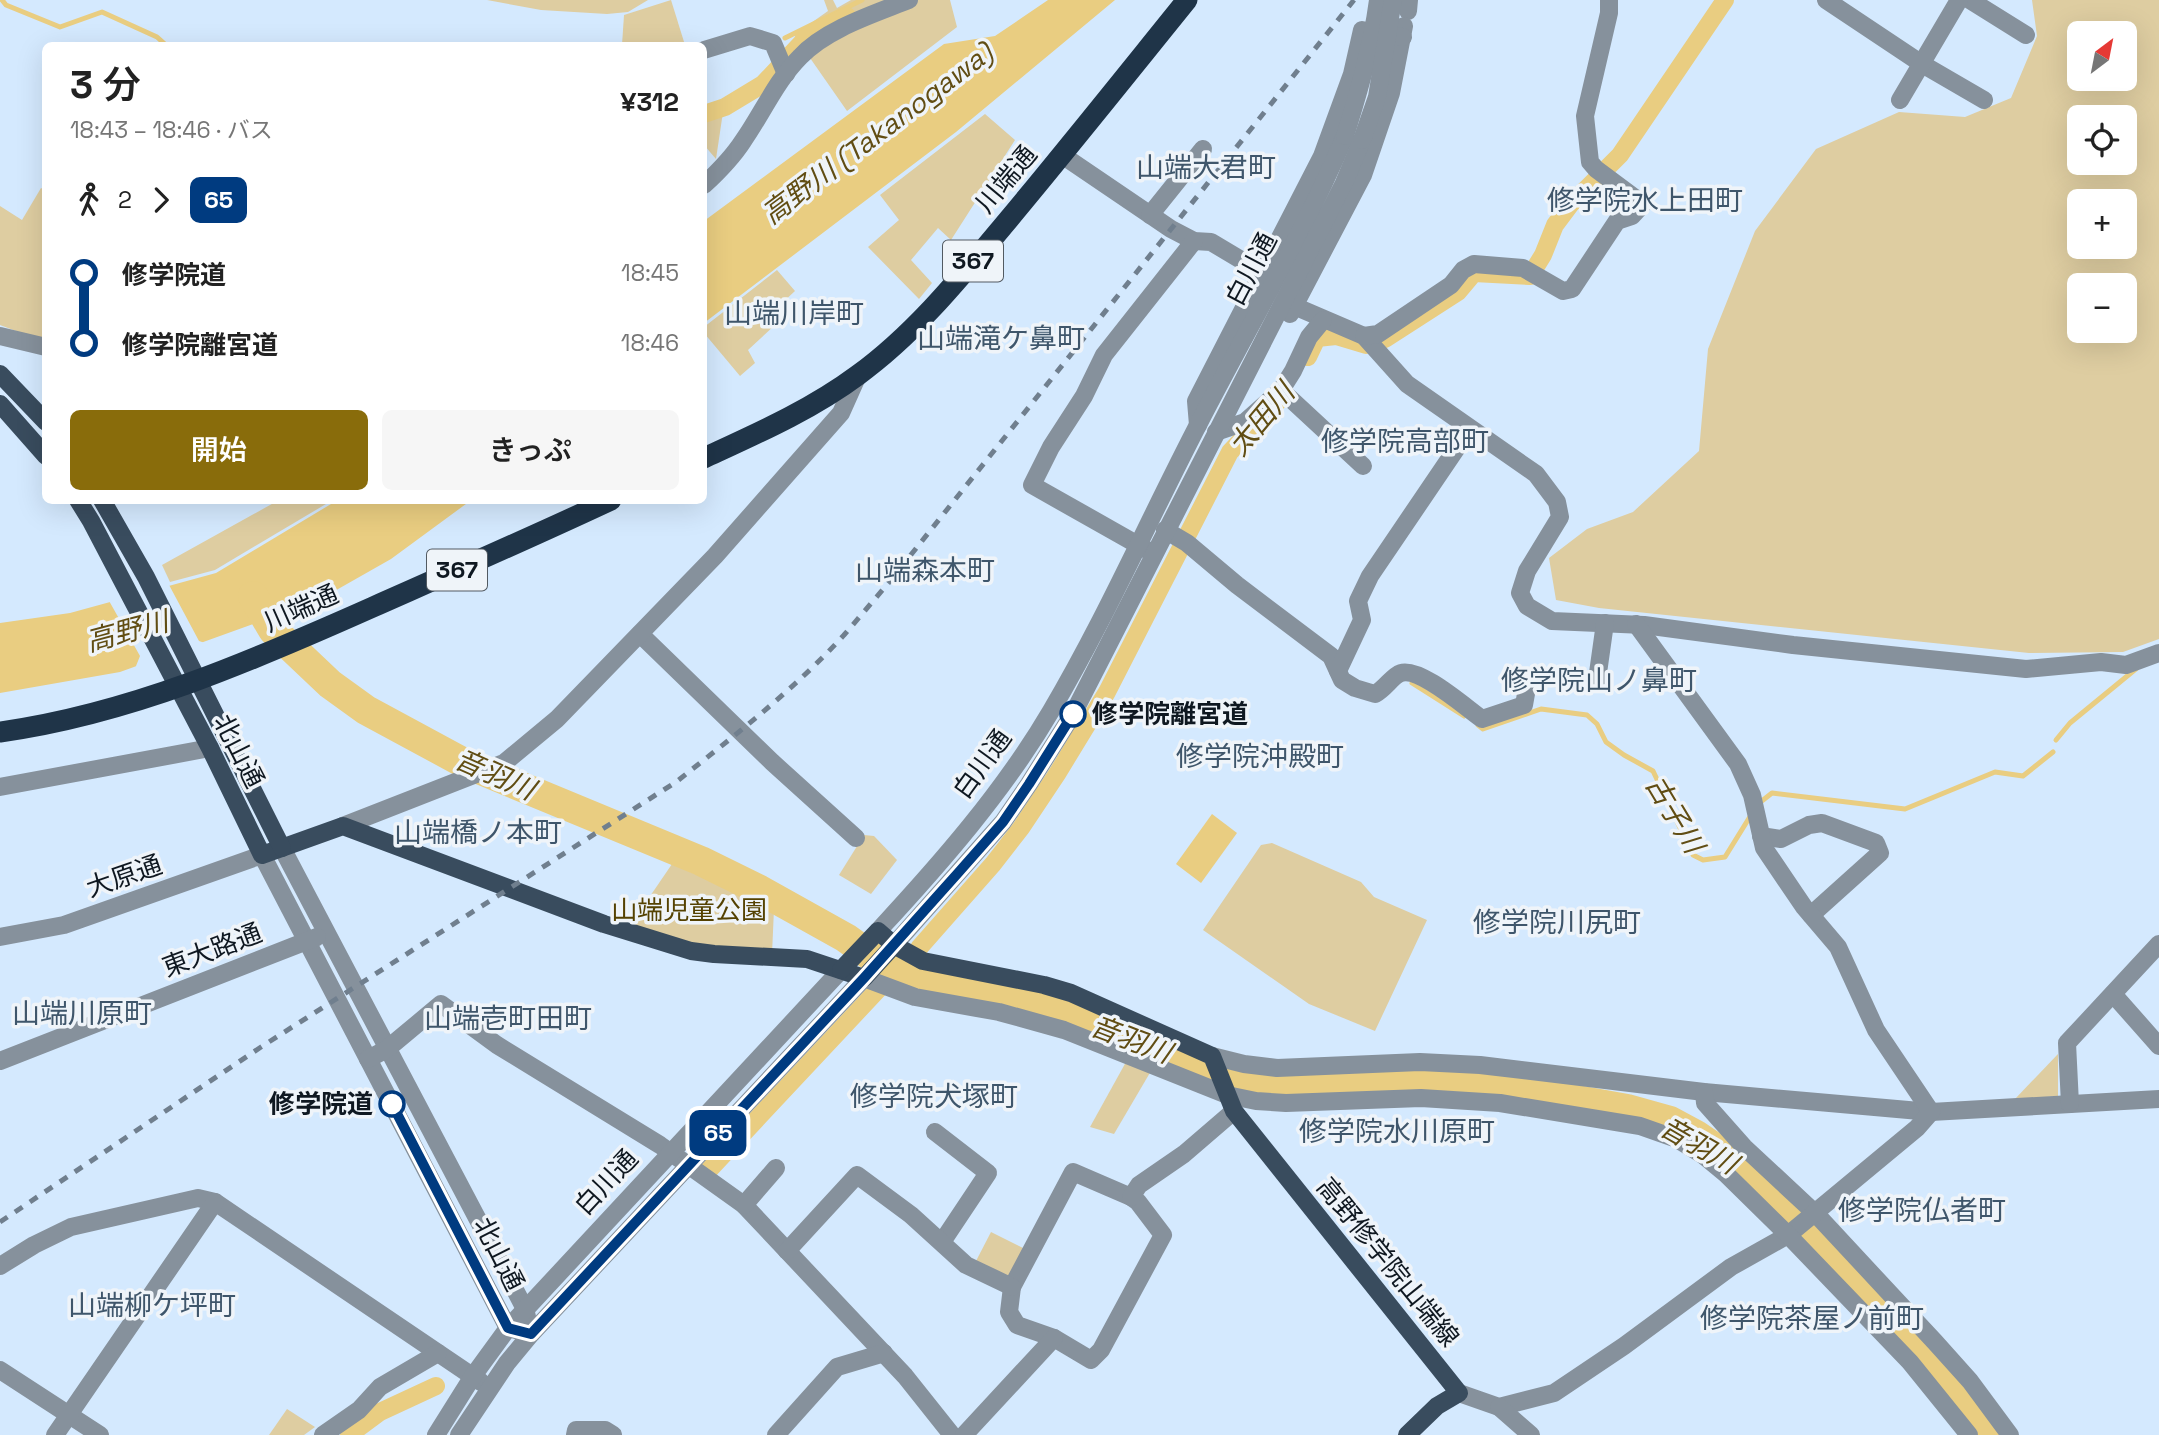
<!DOCTYPE html>
<html lang="ja">
<head>
<meta charset="utf-8">
<style>
  :root { --surface:#fff; --page:#f6f6f6; --text:#222; --muted:#767676; --accent:#896c0b }
  body { margin:0; font-family:"Space Grotesk","Noto Sans JP",sans-serif; background:var(--page); color:var(--text); height:100vh; display:flex; flex-direction:column; font-size:26px; white-space:nowrap }
  * { box-sizing:border-box; margin:0 }
  p { font-size:23px; color:var(--muted) }
  .icon { flex:none; width:38px; height:38px; fill:none; stroke:currentColor; stroke-width:2; stroke-linecap:round; stroke-linejoin:round }
  .map { position:relative; flex:1; overflow:hidden }
  .drawer { position:absolute; left:42px; top:42px; width:665px; height:462px; display:flex; flex-direction:column; background:var(--surface); border-radius:10px; box-shadow:0 7px 28px #0002 }
  .drawer>* { flex:none }
  .badge { padding:0 14px; border-radius:10px; font-size:24px; line-height:46px }
  .needle { width:46px; rotate:32deg }
  .tools { position:absolute; left:2067px; top:21px; display:grid; gap:14px }
  .tools a { display:grid; place-items:center; width:70px; height:70px; border-radius:10px; background:var(--surface); box-shadow:0 7px 28px #0002; font-size:35px }
  .map>.badge { position:absolute; translate:-50% -50%; box-shadow:0 0 0 4px #fff }
  .legs { display:flex; align-items:center; gap:10px; height:77px; padding:0 28px; font-size:23px }
  .legs p { margin-inline-start:auto }
  .headline { display:flex; align-items:center; justify-content:space-between; height:119px; padding:0 28px }
  h1 { font-size:38px; font-weight:600; line-height:52px }
  .button { display:flex; gap:14px; margin-top:auto; padding:14px 28px }
  .button a { flex:1; height:80px; border-radius:10px; background:var(--accent); color:#fff; font-size:28px; font-weight:600; line-height:80px; text-align:center }
  .button a+a { background:var(--page); color:var(--text) }
  ul { padding:0 28px; list-style:none }
  li { display:flex; align-items:center; gap:24px; height:70px; font-size:26px }
  li i { display:grid; place-items:center; width:10px; height:100%; margin:0 9px; background:currentColor }
  li i::after { content:''; width:18px; height:18px; margin:-9px; border:5px solid; border-radius:50%; background:var(--surface) }
  li p { margin-inline-start:auto }
  li:first-child i { background:linear-gradient(#0000 50%,currentColor 0) }
  li:last-child i { background:linear-gradient(currentColor 50%,#0000 0) }
  .map>svg:first-child { display:block }
  .green { fill:#decda1; fill-rule:evenodd }
  .water { fill:#e9cd81 }
  .pier { fill:#d4e9fe }
  .lines { fill:none; stroke-linecap:round; stroke-linejoin:round }
  .stream { stroke:#e9cd81; stroke-width:5 }
  .canal { stroke:#e9cd81; stroke-width:18 }
  .river { stroke:#e9cd81; stroke-width:30 }
  .minor { stroke:#86919c; stroke-width:18 }
  .major { stroke:#394c5e; stroke-width:18 }
  .highway { stroke:#1f3448; stroke-width:21 }
  .rail { stroke:#707f8e; stroke-width:5; stroke-dasharray:9 9; stroke-linecap:butt }
  .minor-bridge { stroke:#86919c; stroke-width:18 }
  .line-1-casing { stroke:#fff; stroke-width:16 }
  .line-1 { stroke:#003b80; stroke-width:10 }
  .stop-1-dot { fill:#fff; stroke:#003b80; stroke-width:3.5 }
  .labels { text-anchor:middle; stroke-width:7; stroke-linejoin:round; paint-order:stroke }
  .shield { fill:#eff4f9; stroke:#525a62; stroke-width:2 }
  .shield-label { font-size:24px; font-weight:bold; fill:#0f1821 }
  .street-label { font-size:26px; fill:#0f1821; stroke:#eff4f9 }
  .stop-label { font-size:26px; font-weight:bold; fill:#0f1821; stroke:#eff4f9; text-anchor:start }
  .park-label { font-size:26px; fill:#554202; stroke:#eff4f9 }
  .water-label { font-size:28px; font-style:italic; fill:#614d13; stroke:#eff4f9 }
  .neighbourhood-label { font-size:28px; fill:#3f566b; stroke:#eff4f9 }
</style>
</head>
<body>
<div class="map">
<svg width="2159" height="1435" viewBox="0 0 2159 1435">
  <rect width="100%" height="100%" fill="#d4e9fe"/>
  <g class="green">
    <path d="M487,0H648L628,12L607,14L541,10Z"/>
    <path d="M671,0L685,45H622L624,15Z"/>
    <path d="M824,0H833L837,8L851,0H950L957,27L847,111L794,35L828,11Z"/>
    <path d="M2032,0H2159V639L2123,652L2029,653L1599,608L1556,600L1549,558L1587,529L1633,512L1699,451L1708,349L1755,231L1816,149L1899,112L1965,117L2011,98L2037,36ZM2079,33H2124V79H2079ZM2079,117H2124V163H2079ZM2079,201H2124V247H2079ZM2079,285H2124V331H2079Z"/>
    <path d="M723,112L716,159L704,145V120Z"/>
    <path d="M985,114L1015,140L951,240L938,228L911,260L932,283L919,299L868,247L899,220L880,195Z"/>
    <path d="M41,188L45,190V342L0,325V206L22,220Z"/>
    <path d="M777,270L795,291L781,304L788,313L748,350L755,363L740,376L704,333V327Z"/>
    <path d="M279,500L331,501L215,570L170,582L162,565Z"/>
    <path d="M864,835L874,836L897,860L871,894L839,875Z"/>
    <path d="M1272,843L1361,882L1374,897L1427,920L1375,1031L1309,1004L1203,930L1261,845Z"/>
    <path d="M672,864L774,909L772,954L694,948L629,927Z"/>
    <path d="M2058,1054V1096L2014,1100Z"/>
    <path d="M1126,1062L1151,1071L1114,1134L1090,1127Z"/>
    <path d="M991,1232L1025,1249L1009,1277L976,1261Z"/>
    <path d="M287,1409L315,1427L304,1435H269Z"/>
  </g>
  <g class="water">
    <path d="M1048,0H1115L956,132L704,323V221L944,44L995,36Z"/>
    <path d="M336,501H470L391,559L317,601L120,672L0,693V623L70,613L216,573Z"/>
    <path d="M1212,814L1237,833L1201,883L1176,864Z"/>
  </g>
  <path class="pier" d="M168,583L199,641L208,644L134,671L140,656L108,599Z"/>
  <g class="lines">
    <g class="stream">
      <path d="M2,0L6,5L60,27L102,12L157,37L167,46"/>
      <path d="M785,38L862,0"/>
      <path d="M1412,683L1464,716"/>
      <path d="M1478,725L1483,729L1541,709L1587,715L1597,724L1606,742L1624,755L1653,771L1693,855L1703,860L1725,857L1751,815"/>
      <path d="M2056,740L2070,723L2137,668"/>
      <path d="M1758,804L1772,793L1905,809L1995,772L2023,776L2053,752"/>
    </g>
    <g class="canal">
      <path d="M704,114L725,107L763,84L809,35L847,16"/>
      <path d="M1308,357L1317,338L1336,336L1366,345L1385,339L1458,292L1474,273L1530,276L1543,255L1555,225L1570,205L1620,155L1725,0"/>
      <path d="M919,948L993,864L1021,828L1057,774L1107,692L1230,452L1284,395"/>
      <path d="M709,1170L901,965"/>
      <path d="M349,1435L380,1412L436,1386"/>
    </g>
    <path class="river" d="M253,596L273,630L330,684L366,710L464,763L701,861L760,890L846,938L893,972L928,984L1002,996L1047,1008L1085,1021L1213,1073L1252,1084L1304,1088L1386,1084L1453,1085L1516,1089L1627,1109L1670,1121L1696,1135L1734,1161L1831,1257L1902,1329L1957,1395L1986,1435"/>
    <g class="minor">
      <path d="M1826,0L1922,64L1984,100"/>
      <path d="M1970,0L2026,35"/>
      <path d="M1408,11L1409,0"/>
      <path d="M704,50L750,36L773,43L786,74"/>
      <path d="M1900,100L1959,0"/>
      <path d="M1062,155L1171,229L1194,241L1211,242L1263,273"/>
      <path d="M704,185C718,172 732,158 743,141C762,114 776,81 800,57C826,29 874,14 909,0"/>
      <path d="M1150,215L1203,149"/>
      <path d="M1294,306L1364,336L1407,384L1536,474L1557,502L1560,517L1527,571L1520,593L1527,606L1552,621L1644,625L1793,645L2026,669L2101,662L2126,665L2159,653"/>
      <path d="M1290,314L1363,175L1391,93L1404,26"/>
      <path d="M0,336L46,347"/>
      <path d="M1364,336L1378,334L1451,285L1463,270L1474,264L1523,268L1563,291L1572,289L1617,221L1632,216L1643,204L1596,169L1590,162L1585,116L1609,13V0"/>
      <path d="M1281,390L1363,466"/>
      <path d="M1198,425L1196,401L1322,156L1352,74L1362,30L1403,37"/>
      <path d="M1216,432L1245,422L1281,390L1293,371L1309,337L1323,320"/>
      <path d="M1165,530L1187,543L1237,585L1331,656L1342,680L1355,688L1375,694C1386,688 1392,676 1401,673C1420,667 1465,707 1482,719L1524,705L1529,677L1597,680L1605,623"/>
      <path d="M1147,550L1032,485L1051,447L1084,396L1104,355L1194,241"/>
      <path d="M640,634L772,762L856,838"/>
      <path d="M1338,671L1362,620L1358,601L1370,576L1469,430"/>
      <path d="M0,787L210,748"/>
      <path d="M343,826L504,763L557,719L715,556L841,413L858,375"/>
      <path d="M1761,836L1781,839L1809,825L1822,823L1876,843L1880,853L1811,915"/>
      <path d="M282,848L525,1309L527,1317"/>
      <path d="M878,931C941,863 1004,791 1051,711C1106,618 1149,519 1199,423C1248,328 1303,235 1345,136"/>
      <path d="M0,937L64,925L262,855L508,1328L531,1334"/>
      <path d="M894,945L1003,822L1029,784L1073,714L1344,183L1362,140"/>
      <path d="M2113,994L2159,1046"/>
      <path d="M1212,1056L1244,1064L1277,1068L1420,1062L1480,1065L1704,1092L1931,1112L2159,1099"/>
      <path d="M368,1059L387,1049L441,1004L497,1045L660,1145L744,1205L905,1376L952,1435"/>
      <path d="M0,1061L317,937"/>
      <path d="M1704,1092L1705,1103L1744,1147L1816,1214L1935,1342L1970,1381L2010,1435"/>
      <path d="M2070,1104L2067,1043L2159,944"/>
      <path d="M935,1132L988,1173L942,1242"/>
      <path d="M1073,1172L1131,1197L1138,1202L1163,1235L1101,1350L1091,1360L1054,1338L1017,1325L1009,1312L1012,1287Z"/>
      <path d="M1131,1197L1139,1185L1184,1154L1234,1111"/>
      <path d="M744,1205L776,1168"/>
      <path d="M787,1251L857,1175L911,1215L966,1265L1012,1287"/>
      <path d="M0,1266L34,1245L71,1227L198,1198L215,1202L481,1382"/>
      <path d="M0,1370L100,1435"/>
      <path d="M1459,1393L1499,1407L1554,1393L1624,1346L1731,1267L1788,1235L1917,1128L1931,1112L1876,1030L1838,947L1804,907L1764,848L1752,795L1738,764L1636,624"/>
      <path d="M1499,1407L1531,1435"/>
      <path d="M55,1435L215,1202"/>
      <path d="M323,1435L359,1410L380,1387L438,1353"/>
      <path d="M436,1435L473,1376L508,1328L841,970"/>
      <path d="M459,1435L507,1363L531,1334L864,978L915,997L999,1012L1064,1030L1227,1095L1256,1101L1286,1103L1421,1098L1500,1103L1640,1126L1677,1139L1703,1155L1726,1174L1788,1235L1910,1362L1969,1435"/>
      <path d="M575,1435L576,1430H605L613,1435"/>
      <path d="M776,1435L837,1367L884,1353"/>
      <path d="M964,1435L1054,1338"/>
    </g>
    <g class="major">
      <path d="M0,374L46,422"/>
      <path d="M0,404L46,456"/>
      <path d="M78,500L91,521L210,748L262,855L343,826L604,924L691,951L714,954L807,959L864,978L894,945"/>
      <path d="M102,500L146,577L282,848"/>
      <path d="M841,970L878,931L894,945L923,961L1044,985L1071,993L1212,1056L1234,1111L1459,1393L1437,1406L1407,1435"/>
    </g>
    <g class="highway">
      <path d="M704,458C756,434 811,410 858,375C916,333 963,274 1009,219C1069,147 1128,73 1187,0"/>
      <path d="M0,732C130,714 254,660 373,607C452,572 532,537 611,500"/>
    </g>
    <path class="rail" d="M0,1222L261,1047L676,782C734,736 794,690 844,635C858,619 872,602 886,586L1354,0"/>
    <g class="minor-bridge">
      <path d="M1345,136C1359,91 1372,46 1378,0"/>
      <path d="M1362,140L1377,97L1393,0"/>
    </g>
  </g>
  <g class="lines">
    <defs>
      <path id="line-1" d="M392,1104L508,1328L531,1334L864,978L958,873L1003,822L1029,784L1073,714"/>
    </defs>
    <use href="#line-1" class="line-1-casing"/>
    <use href="#line-1" class="line-1"/>
  </g>
  <g class="stop-1-dot">
    <circle cx="1073" cy="714" r="12"/>
    <circle cx="392" cy="1104" r="12"/>
  </g>
  <g class="labels">
    <g class="shield">
      <rect x="943" y="240.5" width="60" height="41" rx="5"/>
      <rect x="427" y="549.5" width="60" height="41" rx="5"/>
    </g>
    <g class="shield-label">
      <text x="973" y="269">367</text>
      <text x="457" y="578">367</text>
    </g>
    <g class="street-label">
      <text transform="translate(1006 179) rotate(-50)" y="9">川端通</text>
      <text transform="translate(1251 269) rotate(-62)" y="9">白川通</text>
      <text transform="translate(301 608) rotate(-24)" y="9">川端通</text>
      <text transform="translate(239 751) rotate(63)" y="9">北山通</text>
      <text transform="translate(982 764) rotate(-54)" y="9">白川通</text>
      <text transform="translate(124 876) rotate(-19)" y="9">大原通</text>
      <text transform="translate(212 950) rotate(-21)" y="9">東大路通</text>
      <text transform="translate(606 1182) rotate(-47)" y="9">白川通</text>
      <text transform="translate(499 1254) rotate(63)" y="9">北山通</text>
      <text transform="translate(1388 1262) rotate(51)" y="9">高野修学院山端線</text>
    </g>
    <g class="stop-label">
      <text x="1092" y="723">修学院離宮道</text>
      <text x="373" y="1113" text-anchor="end">修学院道</text>
    </g>
    <g class="park-label">
      <text x="689" y="919">山端児童公園</text>
    </g>
    <g class="water-label">
      <text transform="translate(877 133) rotate(-37)" y="10">高野川 (Takanogawa)</text>
      <text transform="translate(1261 419) rotate(-50)" y="10">太田川</text>
      <text transform="translate(127 631) rotate(-15)" y="10">高野川</text>
      <text transform="translate(495 774) rotate(24)" y="10">音羽川</text>
      <text transform="translate(1675 814) rotate(59)" y="10">古子川</text>
      <text transform="translate(1131 1039) rotate(21)" y="10">音羽川</text>
      <text transform="translate(1699 1145) rotate(30)" y="10">音羽川</text>
    </g>
    <g class="neighbourhood-label">
      <text x="1206" y="177">山端大君町</text>
      <text x="1645" y="210">修学院水上田町</text>
      <text x="794" y="323">山端川岸町</text>
      <text x="1001" y="348">山端滝ケ鼻町</text>
      <text x="1405" y="451">修学院高部町</text>
      <text x="925" y="580">山端森本町</text>
      <text x="1599" y="690">修学院山ノ鼻町</text>
      <text x="1260" y="766">修学院沖殿町</text>
      <text x="478" y="842">山端橋ノ本町</text>
      <text x="1557" y="932">修学院川尻町</text>
      <text x="82" y="1023">山端川原町</text>
      <text x="508" y="1028">山端壱町田町</text>
      <text x="934" y="1106">修学院犬塚町</text>
      <text x="1397" y="1141">修学院水川原町</text>
      <text x="1922" y="1220">修学院仏者町</text>
      <text x="152" y="1315">山端柳ケ坪町</text>
      <text x="1812" y="1328">修学院茶屋ノ前町</text>
    </g>
  </g>
</svg>
<div class="tools">
<a><svg class="needle" viewBox="-14 -14 28 28"><path d="M0-13l5 13h-10z" fill="#e53935"/><path d="M0 13l5-13h-10z" fill="#767676"/></svg></a>
<a><svg class="icon" aria-label="locate" viewBox="0 0 24 24"><circle cx="12" cy="12" r="6"/><path d="M12 2v4M12 18v4M2 12h4M18 12h4"/></svg></a>
<a>+</a>
<a>−</a>
</div>
<b class="badge" style="left:718px;top:1133px;background:#003b80;color:#fff">65</b>
<section class="drawer">
<div class="headline"><div><h1>3 分</h1><p>18:43 – 18:46 · バス</p></div><b>¥312</b></div>
<div class="legs"><svg class="icon" aria-label="walk" viewBox="0 0 24 24"><circle cx="13" cy="4" r="2"/><path d="M13 8l-2 6 4 7M11 14l-3 7M7 12l3-4h3l4 4"/></svg>2<svg class="icon" aria-label="forward" viewBox="0 0 24 24"><path d="M9 5l7 7-7 7"/></svg><b class="badge" style="background:#003b80;color:#fff">65</b></div>
<ul>
<li><i style="color:#003b80"></i><b>修学院道</b><p>18:45</p></li>
<li><i style="color:#003b80"></i><b>修学院離宮道</b><p>18:46</p></li>
</ul>
<div class="button"><a>開始</a><a>きっぷ</a></div>
</section>
</div>
</body>
</html>
